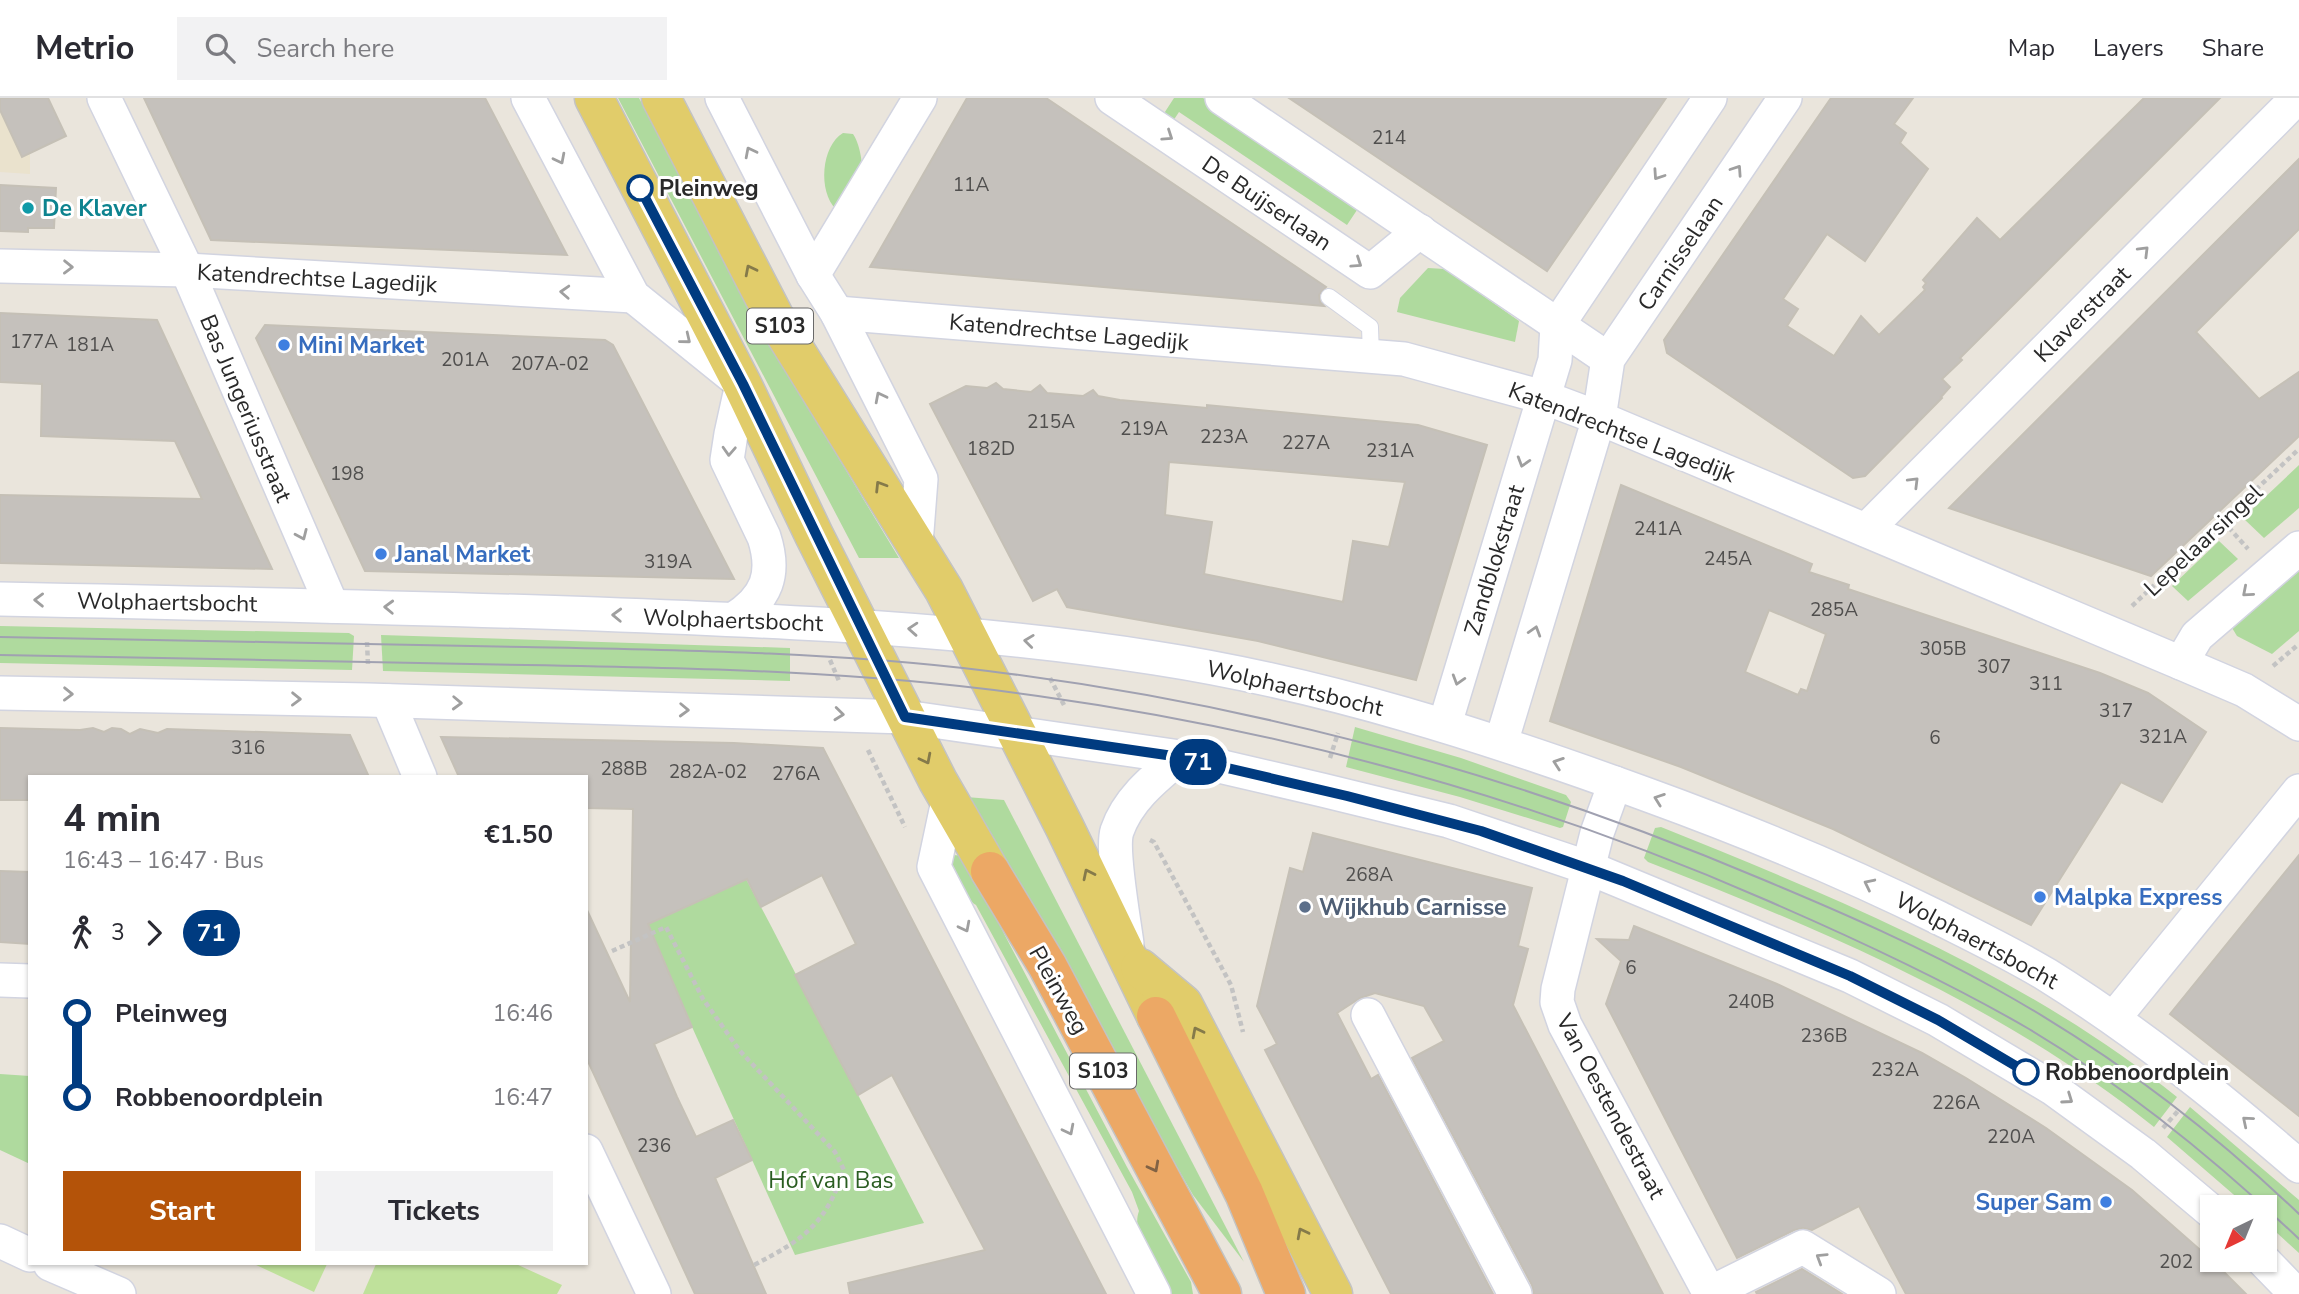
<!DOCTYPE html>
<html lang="en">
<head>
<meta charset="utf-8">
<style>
  :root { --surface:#fff; --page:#f2f2f3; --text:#2b2b33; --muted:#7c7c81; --line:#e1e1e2; --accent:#b45309 }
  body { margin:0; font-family:"Nunito Sans",sans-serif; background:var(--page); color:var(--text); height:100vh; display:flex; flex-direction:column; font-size:26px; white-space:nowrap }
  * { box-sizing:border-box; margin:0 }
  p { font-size:23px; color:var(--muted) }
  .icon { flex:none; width:38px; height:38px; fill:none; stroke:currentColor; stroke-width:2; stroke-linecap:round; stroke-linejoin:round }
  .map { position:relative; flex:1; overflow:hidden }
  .panel { position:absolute; left:28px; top:677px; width:560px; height:490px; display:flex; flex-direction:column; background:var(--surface); border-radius:0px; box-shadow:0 2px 5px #0004 }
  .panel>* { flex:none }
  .badge { padding:0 14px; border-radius:23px; font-size:24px; line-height:46px }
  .needle { width:46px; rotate:223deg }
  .fabs { position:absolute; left:2200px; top:1097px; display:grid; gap:14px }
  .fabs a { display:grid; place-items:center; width:77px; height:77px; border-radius:0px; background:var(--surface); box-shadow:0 2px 5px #0004; font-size:35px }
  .map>.badge { position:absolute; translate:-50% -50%; box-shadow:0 0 0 4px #fff }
  .legs { display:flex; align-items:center; gap:10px; height:77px; padding:0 35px; font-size:23px }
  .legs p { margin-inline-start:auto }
  .head { display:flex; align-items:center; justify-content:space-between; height:119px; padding:0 35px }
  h1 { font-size:38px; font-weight:700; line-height:52px }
  .button { display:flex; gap:14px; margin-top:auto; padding:14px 35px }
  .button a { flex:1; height:80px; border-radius:0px; background:var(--accent); color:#fff; font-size:28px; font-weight:700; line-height:80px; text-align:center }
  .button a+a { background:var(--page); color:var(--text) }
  ul { padding:0 35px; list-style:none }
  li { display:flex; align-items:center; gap:24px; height:84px; font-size:26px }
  li i { display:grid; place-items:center; width:10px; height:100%; margin:0 9px; background:currentColor }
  li i::after { content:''; width:18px; height:18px; margin:-9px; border:5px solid; border-radius:50%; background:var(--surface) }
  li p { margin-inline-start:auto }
  li:first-child i { background:linear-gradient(#0000 50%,currentColor 0) }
  li:last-child i { background:linear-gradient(currentColor 50%,#0000 0) }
  header { display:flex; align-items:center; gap:42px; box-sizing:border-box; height:98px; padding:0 35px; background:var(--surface); border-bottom:2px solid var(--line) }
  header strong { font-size:33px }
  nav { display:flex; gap:38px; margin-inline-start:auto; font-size:24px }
  .search { width:490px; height:63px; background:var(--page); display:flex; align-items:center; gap:18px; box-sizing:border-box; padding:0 24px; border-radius:0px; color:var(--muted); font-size:26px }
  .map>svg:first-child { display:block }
  .education { fill:#eae2cd }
  .green { fill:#afda9e }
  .pitch { fill:#bfe19b }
  .building { fill:#c5c1bc; stroke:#c5c0b6; stroke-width:2; fill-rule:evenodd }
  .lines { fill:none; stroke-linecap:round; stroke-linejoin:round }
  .lane-casing { stroke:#d2d4e0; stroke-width:18 }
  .street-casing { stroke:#d2d4e0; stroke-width:36 }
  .primary-casing { stroke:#c3c3c3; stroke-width:41 }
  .highway-casing { stroke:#c3c3c3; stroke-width:41 }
  .path { stroke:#c3c3c3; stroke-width:4.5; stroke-dasharray:5 3.5; stroke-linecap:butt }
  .lane { stroke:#fff; stroke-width:16 }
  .street { stroke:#fff; stroke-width:33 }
  .primary { stroke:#e1cc6a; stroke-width:38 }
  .highway { stroke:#eca865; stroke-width:38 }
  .tram { stroke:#a0a1b1; stroke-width:2 }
  .oneway { stroke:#9f9f9f }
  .oneway2 { stroke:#857a4a }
  .oneway3 { stroke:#816244 }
  .line-1-casing { stroke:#fff; stroke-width:16 }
  .line-1 { stroke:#003b80; stroke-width:10 }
  .stop-1-dot { fill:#fff; stroke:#003b80; stroke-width:3.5 }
  .culture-dot { fill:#0f9aa8; stroke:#fff; stroke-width:2.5 }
  .shop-dot { fill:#3f7fe0; stroke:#fff; stroke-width:2.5 }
  .service-dot { fill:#5c6f8a; stroke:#fff; stroke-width:2.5 }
  .labels { text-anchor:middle; stroke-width:6; stroke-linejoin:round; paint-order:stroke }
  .number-label { font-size:19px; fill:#504f4e }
  .shield { fill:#fff; stroke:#696969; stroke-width:2 }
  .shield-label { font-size:21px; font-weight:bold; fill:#292929 }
  .stop-label { font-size:23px; font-weight:bold; fill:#292929; stroke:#fff; text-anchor:start }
  .street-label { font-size:23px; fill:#292929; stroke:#fff }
  .culture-label { font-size:23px; font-weight:bold; fill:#0d838f; stroke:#fff; text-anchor:start }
  .shop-label { font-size:23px; font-weight:bold; fill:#366cbe; stroke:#fff; text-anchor:start }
  .service-label { font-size:23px; font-weight:bold; fill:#4e5e75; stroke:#fff; text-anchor:start }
  .park-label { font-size:23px; fill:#2a5d21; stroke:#fff }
</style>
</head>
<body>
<header>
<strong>Metrio</strong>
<div class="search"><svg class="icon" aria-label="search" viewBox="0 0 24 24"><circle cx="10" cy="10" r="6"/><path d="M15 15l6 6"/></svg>Search here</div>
<nav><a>Map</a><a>Layers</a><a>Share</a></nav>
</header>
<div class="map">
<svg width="2299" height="1196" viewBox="0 0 2299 1196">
  <rect width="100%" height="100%" fill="#eae5dc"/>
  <path class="education" d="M0,12L13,21L30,56V76L0,74Z"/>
  <g class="green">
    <path d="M618,0H639L755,222L899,460H859Z"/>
    <path d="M1174,0H1203L1361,106L1347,127L1179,14L1171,26L1161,20Z"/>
    <path d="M843,35L853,36C860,46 864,68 861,80C858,90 843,103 836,111C818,94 821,48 843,35Z"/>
    <path d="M1428,170L1445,171L1519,223L1515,244L1397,214L1400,200Z"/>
    <path d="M2299,367V410L2264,440L2243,420Z"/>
    <path d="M2219,443L2238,461L2188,503L2172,488Z"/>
    <path d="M2299,466V533L2272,556L2237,538L2229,525Z"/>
    <path d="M0,528L349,535L354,538L352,572L0,565Z"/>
    <path d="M381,537L790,550V583L383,573Z"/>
    <path d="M1355,629L1461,660L1566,697L1571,704L1563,729L1560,730L1460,699L1346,669Z"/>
    <path d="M966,699L1004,702L1244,1164L1193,1097Z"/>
    <path d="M1661,729C1840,801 2025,877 2177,999L2154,1029C2005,909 1826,833 1648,764L1644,760L1655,730Z"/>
    <path d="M954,757L963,758L1127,1069L1191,1184L1193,1196H1169C1157,1174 1130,1136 1139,1113L1132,1094L976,807C961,796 946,775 954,757Z"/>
    <path d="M746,781L770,826L924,1125L795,1157L646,827Z"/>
    <path d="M0,976L30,978V1066L0,1052Z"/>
    <path d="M2190,1009L2299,1102V1155L2265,1124L2264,1110L2248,1109L2167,1039Z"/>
  </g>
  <g class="pitch">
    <path d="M254,1166H327L314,1194Z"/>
    <path d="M376,1166H516L562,1187L557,1196H363Z"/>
  </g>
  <g class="building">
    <path d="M0,0H48L66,38L22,59L0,12Z"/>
    <path d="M144,0H485L567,157L211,142Z"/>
    <path d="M967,0H1046L1326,189L1319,197L1320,204L1324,208L870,169Z"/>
    <path d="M1289,0H1666L1547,173Z"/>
    <path d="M1831,0H1913L1894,26L1906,35L1900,45L1928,71L1865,163L1827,136L1783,201L1798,211L1787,228L1834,258L1861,218L1879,237L1925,192L1923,189L1926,185L1923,182L1977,120L2000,142L2144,0H2220L1960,260L1962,262L1942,281L1950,289L1941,299L1942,300L1865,378L1853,380L1667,255L1664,242Z"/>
    <path d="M2299,61V131L2196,234L2259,301L2299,274V338L2151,478L1949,410Z"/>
    <path d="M0,87L56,90L54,130H28V134L0,133Z"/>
    <path d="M0,215L157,222L272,471L0,465V397L202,401L175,343L41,338L42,286L0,284Z"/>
    <path d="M265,227L605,242L613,247L734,481L365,473L256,240Z"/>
    <path d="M996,285L1003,291L1031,294L1040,287L1047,295L1083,298L1093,292L1098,298L1120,302L1207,310V307L1418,327L1487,347L1416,582L1258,543L1067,509L1057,491L1033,503L930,306L966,288L987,290ZM1169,364L1255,371L1405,384L1389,449L1353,443L1343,504L1204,476L1212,424L1165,417Z"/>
    <path d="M1621,387L1812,466L1809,474L1849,487L1848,491L2100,575L2148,595L2206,634L2162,704L2121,684L2031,827L1833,731L1681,669L1550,623ZM1769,512L1826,536L1807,593L1801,591L1798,597L1745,574Z"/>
    <path d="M0,630L80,632L93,630L104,634L112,630L121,631L130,636L140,631L158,635L167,631L350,637L369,679H30V702H0Z"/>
    <path d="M441,639L734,645L823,650L1106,1196H850L848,1185L985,1152L892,977L858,997L795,877L856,846L822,777L761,809L747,781L648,826L692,929L654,946L677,999L696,1039L733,1022L752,1062L715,1080L766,1196H695L586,959V810L630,904L633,711L586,710V679H459Z"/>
    <path d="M1313,735L1532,790L1518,848L1528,851L1513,907L1663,1196H1534L1532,1187L1412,960L1444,943L1424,908L1375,895L1360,900L1337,915L1371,981L1378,977L1493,1196H1391L1265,952L1277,946L1257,908L1290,770L1303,774Z"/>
    <path d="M2299,757V1018L2170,916Z"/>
    <path d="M0,773L30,774V846L0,844Z"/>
    <path d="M1634,828L1777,886L1922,955L1966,980L2046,1030L2132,1092L2215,1165L2246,1196H1906L1859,1108L1812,1132L1803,1130L1794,1132L1737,1160L1606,906L1621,863L1597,841L1629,842Z"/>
    <path d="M1802,1171L1842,1196H1757L1756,1194Z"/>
  </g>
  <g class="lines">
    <defs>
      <path id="lane" d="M1329,199L1370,229L1371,259"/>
      <g id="street">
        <path d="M104,0L187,172L332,508"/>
        <path d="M528,0L633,198L742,286L731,336L727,362L764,439C776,476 767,500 734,521"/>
        <path d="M722,0L813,177L837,215L921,381L916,446"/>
        <path d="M1112,0L1370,174L1420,133"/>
        <path d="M1222,0L1608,261"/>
        <path d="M0,168L187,172L633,198"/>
        <path d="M813,177L920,0"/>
        <path d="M837,215L1404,261L1543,299L1599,320L2181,565L2244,592L2299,626"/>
        <path d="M1866,432L2297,0"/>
        <path d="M0,501C199,505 398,509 597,516C784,523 970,531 1155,560C1324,586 1487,638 1648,697C1747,733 1844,773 1939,820C1975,838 2012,856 2047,877C2137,933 2219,999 2299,1068"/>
        <path d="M2181,565L2197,538L2299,450"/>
        <path d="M0,595L368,602L905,619L1180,659L1322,692L1449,723L1589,770L1850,878L1938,922L2052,990L2143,1056L2212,1114"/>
        <path d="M388,603L420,679"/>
        <path d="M1445,626L1555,262L1557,228L1710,0"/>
        <path d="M1501,645L1599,320L1608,261L1785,0"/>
        <path d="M1615,685L1597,735L1558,891L1557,904L1565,927L1710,1196"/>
        <path d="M948,703L934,769L1154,1196"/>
        <path d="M1127,846C1124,822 1111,752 1117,733C1128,701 1155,680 1180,659"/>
        <path d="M0,882L30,883"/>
        <path d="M1368,917L1515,1196"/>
        <path d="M2114,920L2299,693"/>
        <path d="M586,1053L654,1196"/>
        <path d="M0,1143L30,1157"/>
        <path d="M2263,1162L2296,1196"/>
        <path d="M50,1166L119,1196"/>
        <path d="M1710,1195L1803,1149L1879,1196"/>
      </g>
      <g id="primary">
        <path d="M594,0L742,286L814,437L938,683L990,773"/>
        <path d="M661,0L774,218L944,492L1064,728L1156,918"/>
        <path d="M1140,870L1183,906L1333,1196"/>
      </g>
      <g id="highway">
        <path d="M990,773L1047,867L1222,1196"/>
        <path d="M1156,918L1244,1095L1286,1196"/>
      </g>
    </defs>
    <use href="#lane" class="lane-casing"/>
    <use href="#street" class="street-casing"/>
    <use href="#primary" class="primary-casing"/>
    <use href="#highway" class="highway-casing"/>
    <g class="path">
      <path d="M2223,423L2248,451"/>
      <path d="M2132,508L2299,351"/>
      <path d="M367,544L368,567"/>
      <path d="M830,562L839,583"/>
      <path d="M2273,568L2299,546"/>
      <path d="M1050,580L1064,607"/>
      <path d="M868,652L905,729"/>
      <path d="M1330,660L1338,635"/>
      <path d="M1150,742L1154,744L1231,887L1243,934"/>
      <path d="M612,853L666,829L703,901L740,953L835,1054L844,1072C825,1127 804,1141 754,1167"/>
      <path d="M2163,1030L2178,1013"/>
    </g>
    <use href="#lane" class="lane"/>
    <use href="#street" class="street"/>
    <use href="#primary" class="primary"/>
    <use href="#highway" class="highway"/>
    <g class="tram">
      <path d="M0,539C175,542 350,546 525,549C680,552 834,554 988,573C1255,606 1517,677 1764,782C1843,815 1921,849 1996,891C2106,952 2208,1029 2299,1116"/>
      <path d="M0,557C175,560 351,564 526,567C697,570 868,573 1038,598C1288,633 1535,701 1766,802C1856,841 1945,882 2029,931C2128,990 2217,1063 2299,1141"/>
    </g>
  </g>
  <defs><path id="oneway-chevron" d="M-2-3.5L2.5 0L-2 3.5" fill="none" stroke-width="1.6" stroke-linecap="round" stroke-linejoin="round" transform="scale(1.75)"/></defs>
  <g class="oneway">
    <use href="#oneway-chevron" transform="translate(1168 38) rotate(34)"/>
    <use href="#oneway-chevron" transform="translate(750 54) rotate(-117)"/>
    <use href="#oneway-chevron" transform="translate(560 61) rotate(63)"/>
    <use href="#oneway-chevron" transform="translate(1737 72) rotate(-56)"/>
    <use href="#oneway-chevron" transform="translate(1658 77) rotate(124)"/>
    <use href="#oneway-chevron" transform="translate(2144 153) rotate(-45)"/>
    <use href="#oneway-chevron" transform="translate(1357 165) rotate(34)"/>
    <use href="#oneway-chevron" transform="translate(68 169) rotate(1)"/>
    <use href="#oneway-chevron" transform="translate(565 194) rotate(-177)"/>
    <use href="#oneway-chevron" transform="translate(686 241) rotate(39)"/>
    <use href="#oneway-chevron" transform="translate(880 299) rotate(-117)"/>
    <use href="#oneway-chevron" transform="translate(729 353) rotate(93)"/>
    <use href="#oneway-chevron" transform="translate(1523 364) rotate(107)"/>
    <use href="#oneway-chevron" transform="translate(1914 384) rotate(-45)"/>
    <use href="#oneway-chevron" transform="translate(302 437) rotate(66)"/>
    <use href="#oneway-chevron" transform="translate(2247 494) rotate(139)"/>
    <use href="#oneway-chevron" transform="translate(39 502) rotate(-179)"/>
    <use href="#oneway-chevron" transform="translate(389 509) rotate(-178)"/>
    <use href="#oneway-chevron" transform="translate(617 517) rotate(-178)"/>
    <use href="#oneway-chevron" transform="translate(913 531) rotate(-176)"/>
    <use href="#oneway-chevron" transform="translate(1535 533) rotate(-73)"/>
    <use href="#oneway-chevron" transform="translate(1029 543) rotate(-173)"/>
    <use href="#oneway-chevron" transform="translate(1458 582) rotate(107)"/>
    <use href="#oneway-chevron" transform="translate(68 596) rotate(1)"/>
    <use href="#oneway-chevron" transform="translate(296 601) rotate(1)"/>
    <use href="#oneway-chevron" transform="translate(457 605) rotate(2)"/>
    <use href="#oneway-chevron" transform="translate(684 612) rotate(2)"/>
    <use href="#oneway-chevron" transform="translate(839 616) rotate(6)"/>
    <use href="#oneway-chevron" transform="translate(1558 665) rotate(-161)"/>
    <use href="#oneway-chevron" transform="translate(1659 701) rotate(-160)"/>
    <use href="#oneway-chevron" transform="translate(1869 786) rotate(-154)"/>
    <use href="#oneway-chevron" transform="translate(965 829) rotate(63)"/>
    <use href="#oneway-chevron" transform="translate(2068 1001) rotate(35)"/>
    <use href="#oneway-chevron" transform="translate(2247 1023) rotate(-140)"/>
    <use href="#oneway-chevron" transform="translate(1069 1032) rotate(63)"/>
    <use href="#oneway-chevron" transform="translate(1821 1160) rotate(-148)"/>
  </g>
  <g class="oneway2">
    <use href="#oneway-chevron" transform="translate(750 172) rotate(-117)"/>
    <use href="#oneway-chevron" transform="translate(880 388) rotate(-122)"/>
    <use href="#oneway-chevron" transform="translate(926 661) rotate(63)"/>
    <use href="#oneway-chevron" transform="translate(1088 776) rotate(-116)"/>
    <use href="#oneway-chevron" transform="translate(1197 934) rotate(-117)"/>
    <use href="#oneway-chevron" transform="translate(1302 1135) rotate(-117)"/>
  </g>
  <use class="oneway3" href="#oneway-chevron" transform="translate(1154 1069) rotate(62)"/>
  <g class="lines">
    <defs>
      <path id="line-1" d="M640,90L743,286L905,619L1180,659L1347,698L1481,733L1623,783L1850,878L1938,922L2026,974"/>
    </defs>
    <use href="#line-1" class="line-1-casing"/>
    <use href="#line-1" class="line-1"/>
  </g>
  <g class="stop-1-dot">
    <circle cx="640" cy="90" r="12"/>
    <circle cx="2026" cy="974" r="12"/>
  </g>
  <circle class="culture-dot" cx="28" cy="110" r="7"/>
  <g class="shop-dot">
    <circle cx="284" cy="247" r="7"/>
    <circle cx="381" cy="456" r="7"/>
    <circle cx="2040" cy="799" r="7"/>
    <circle cx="2106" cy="1104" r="7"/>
  </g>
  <circle class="service-dot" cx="1305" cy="809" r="7"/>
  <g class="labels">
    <g class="number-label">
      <text x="1389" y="46">214</text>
      <text x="971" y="93">11A</text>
      <text x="34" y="250">177A</text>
      <text x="90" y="253">181A</text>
      <text x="465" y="268">201A</text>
      <text x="550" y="272">207A-02</text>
      <text x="1051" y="330">215A</text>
      <text x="1144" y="337">219A</text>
      <text x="1224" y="345">223A</text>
      <text x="1306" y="351">227A</text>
      <text x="991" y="357">182D</text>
      <text x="1390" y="359">231A</text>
      <text x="347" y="382">198</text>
      <text x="1658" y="437">241A</text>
      <text x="1728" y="467">245A</text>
      <text x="668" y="470">319A</text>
      <text x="1834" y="518">285A</text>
      <text x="1943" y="557">305B</text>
      <text x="1994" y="575">307</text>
      <text x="2046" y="592">311</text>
      <text x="2116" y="619">317</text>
      <text x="2163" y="645">321A</text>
      <text x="1935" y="646">6</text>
      <text x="248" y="656">316</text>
      <text x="624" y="677">288B</text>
      <text x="708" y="680">282A-02</text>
      <text x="796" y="682">276A</text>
      <text x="1369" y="783">268A</text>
      <text x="1631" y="876">6</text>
      <text x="1751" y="910">240B</text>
      <text x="1824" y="944">236B</text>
      <text x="1895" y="978">232A</text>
      <text x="1956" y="1011">226A</text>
      <text x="2011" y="1045">220A</text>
      <text x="654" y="1054">236</text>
      <text x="2176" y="1170">202</text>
    </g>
    <g class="shield">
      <rect x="747" y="210.5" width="66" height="35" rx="5"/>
      <rect x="1070" y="955.5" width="66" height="35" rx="5"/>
    </g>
    <g class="shield-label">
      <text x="780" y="235">S103</text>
      <text x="1103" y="980">S103</text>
    </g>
    <g class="stop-label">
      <text x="659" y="98">Pleinweg</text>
      <text x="2045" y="982">Robbenoordplein</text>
    </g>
    <g class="street-label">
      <text transform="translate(1267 105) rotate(34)" y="8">De Buijserlaan</text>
      <text transform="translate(1680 155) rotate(-56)" y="8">Carnisselaan</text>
      <text transform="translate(317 180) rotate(3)" y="8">Katendrechtse Lagedijk</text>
      <text transform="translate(2082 216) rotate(-45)" y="8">Klaverstraat</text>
      <text transform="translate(1069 234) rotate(5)" y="8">Katendrechtse Lagedijk</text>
      <text transform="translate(246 310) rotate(67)" y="8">Bas Jungeriusstraat</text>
      <text transform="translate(1622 334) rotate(21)" y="8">Katendrechtse Lagedijk</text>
      <text transform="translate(2203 442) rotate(-43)" y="8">Lepelaarsingel</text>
      <text transform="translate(1494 462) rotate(-73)" y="8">Zandblokstraat</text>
      <text transform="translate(167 504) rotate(1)" y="8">Wolphaertsbocht</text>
      <text transform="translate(733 522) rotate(2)" y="8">Wolphaertsbocht</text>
      <text transform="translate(1295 590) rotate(13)" y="8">Wolphaertsbocht</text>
      <text transform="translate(1977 842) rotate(28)" y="8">Wolphaertsbocht</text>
      <text transform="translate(1059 892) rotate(61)" y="8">Pleinweg</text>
      <text transform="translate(1611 1008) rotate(62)" y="8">Van Oestendestraat</text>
    </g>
    <g class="culture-label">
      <text x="42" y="118">De Klaver</text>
    </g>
    <g class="shop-label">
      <text x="298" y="255">Mini Market</text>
      <text x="395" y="464">Janal Market</text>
      <text x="2054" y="807">Malpka Express</text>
      <text x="2092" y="1112" text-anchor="end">Super Sam</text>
    </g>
    <g class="service-label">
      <text x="1319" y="817">Wijkhub Carnisse</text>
    </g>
    <g class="park-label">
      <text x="831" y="1090">Hof van Bas</text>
    </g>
  </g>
</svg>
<div class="fabs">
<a><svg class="needle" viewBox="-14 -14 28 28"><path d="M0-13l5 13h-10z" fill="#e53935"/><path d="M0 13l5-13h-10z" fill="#7c7c81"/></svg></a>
</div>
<b class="badge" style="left:1198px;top:664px;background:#003b80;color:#fff">71</b>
<section class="panel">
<div class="head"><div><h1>4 min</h1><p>16:43 – 16:47 · Bus</p></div><b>€1.50</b></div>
<div class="legs"><svg class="icon" aria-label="walk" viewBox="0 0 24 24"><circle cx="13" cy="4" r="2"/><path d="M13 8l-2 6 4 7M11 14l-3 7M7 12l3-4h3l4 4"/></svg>3<svg class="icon" aria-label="forward" viewBox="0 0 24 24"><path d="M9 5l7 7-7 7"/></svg><b class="badge" style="background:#003b80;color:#fff">71</b></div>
<ul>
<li><i style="color:#003b80"></i><b>Pleinweg</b><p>16:46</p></li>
<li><i style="color:#003b80"></i><b>Robbenoordplein</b><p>16:47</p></li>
</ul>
<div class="button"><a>Start</a><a>Tickets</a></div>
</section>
</div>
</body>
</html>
